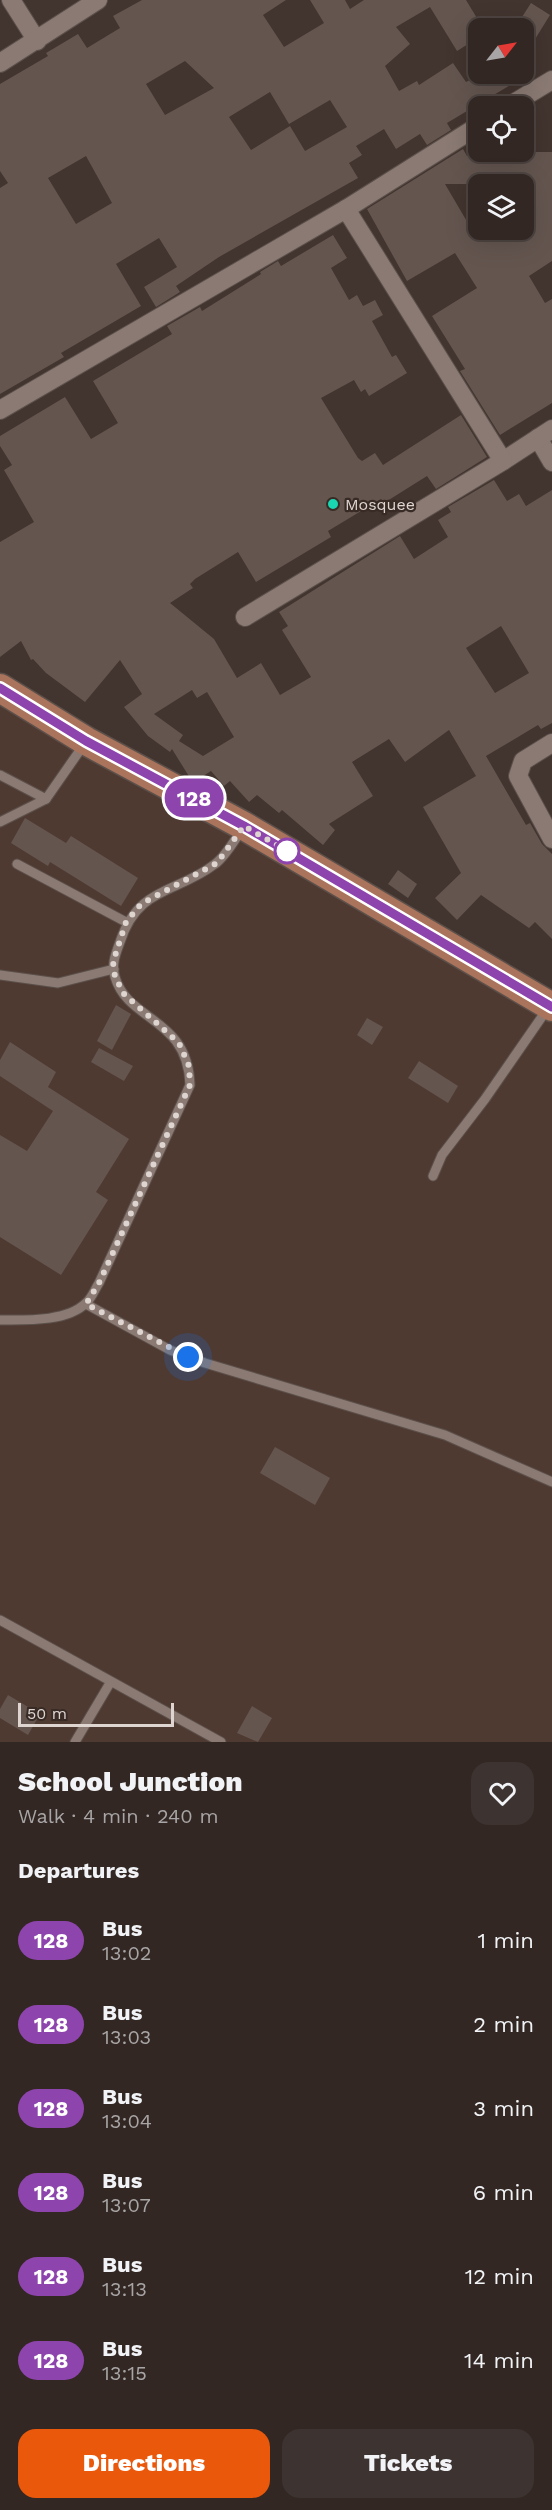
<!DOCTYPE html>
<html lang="en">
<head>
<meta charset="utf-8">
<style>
  :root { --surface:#322723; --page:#3d3330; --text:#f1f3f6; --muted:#a8a5a6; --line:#4d4441; --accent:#ea580c }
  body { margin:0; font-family:"Work Sans",sans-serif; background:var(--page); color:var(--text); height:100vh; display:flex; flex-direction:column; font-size:22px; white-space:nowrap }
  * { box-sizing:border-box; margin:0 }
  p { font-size:20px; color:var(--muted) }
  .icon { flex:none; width:33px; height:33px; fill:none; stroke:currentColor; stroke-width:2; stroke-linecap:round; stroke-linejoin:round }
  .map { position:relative; height:1742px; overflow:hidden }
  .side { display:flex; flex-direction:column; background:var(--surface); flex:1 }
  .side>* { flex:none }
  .badge { padding:0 12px; border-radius:20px; font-size:21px; line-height:39px }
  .needle { width:39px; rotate:59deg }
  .tools { position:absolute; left:468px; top:18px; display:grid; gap:12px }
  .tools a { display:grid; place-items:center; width:66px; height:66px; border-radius:12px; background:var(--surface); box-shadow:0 6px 24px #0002,0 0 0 2px var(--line); font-size:30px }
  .scale { position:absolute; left:18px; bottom:15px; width:156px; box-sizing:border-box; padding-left:6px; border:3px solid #ded5d1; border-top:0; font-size:16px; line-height:21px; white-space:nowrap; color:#ded5d1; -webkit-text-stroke:4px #382a25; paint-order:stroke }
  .you { position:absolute; width:30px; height:30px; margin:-15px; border:4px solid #fff; border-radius:50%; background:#1a73e8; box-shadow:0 0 0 9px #1a73e833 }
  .map>.badge { position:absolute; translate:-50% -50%; box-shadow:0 0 0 3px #fff }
  h2 { padding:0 18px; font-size:22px; line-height:54px }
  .round { display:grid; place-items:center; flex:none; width:63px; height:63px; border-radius:18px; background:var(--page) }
  .headline { display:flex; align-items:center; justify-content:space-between; height:102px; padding:0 18px }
  h1 { font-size:28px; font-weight:800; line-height:45px }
  .cta { display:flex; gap:12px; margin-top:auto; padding:12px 18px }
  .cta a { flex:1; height:69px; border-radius:18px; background:var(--accent); color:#fff; font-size:24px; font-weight:800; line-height:69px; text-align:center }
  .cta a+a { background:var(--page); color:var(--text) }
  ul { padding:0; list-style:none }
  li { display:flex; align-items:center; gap:18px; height:84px; padding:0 18px }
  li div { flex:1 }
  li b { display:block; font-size:22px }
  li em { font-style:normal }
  li .badge { min-width:66px; font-weight:700; text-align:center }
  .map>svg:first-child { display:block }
  .built { fill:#4f3a32 }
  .building { fill:#64554f; fill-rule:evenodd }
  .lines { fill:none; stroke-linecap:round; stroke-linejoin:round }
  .lane-casing { stroke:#5c504b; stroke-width:11 }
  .street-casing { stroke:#5c504b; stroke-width:20 }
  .primary-casing { stroke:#5c504b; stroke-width:31 }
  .lane { stroke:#8a7a73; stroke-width:9 }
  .street { stroke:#8a7a73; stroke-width:18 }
  .primary { stroke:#aa735b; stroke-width:28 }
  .line-casing { stroke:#fff; stroke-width:14 }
  .line { stroke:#8e44ad; stroke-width:9 }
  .walk { stroke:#ded5d1; stroke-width:6; stroke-dasharray:0 10.8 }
  .poi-dot { fill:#1ad5b2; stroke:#382a25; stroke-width:2 }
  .stop-dot { fill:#fff; stroke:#8e44ad; stroke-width:3 }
  .labels { text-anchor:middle; stroke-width:4.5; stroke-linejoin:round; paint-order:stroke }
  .poi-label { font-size:16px; fill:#ded5d1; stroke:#382a25; text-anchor:start }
</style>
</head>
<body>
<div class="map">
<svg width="552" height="1742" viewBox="0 0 552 1742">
  <rect width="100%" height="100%" fill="#42342f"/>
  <path class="built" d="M0,678L552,1009V1742H0Z"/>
  <g class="building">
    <path d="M142,0H286L263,15L284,47L324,23L310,0H345L350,9L364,0H466L483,28H466L473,41L457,51L430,7L396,27L410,44L385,66L399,91L417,81L419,85L453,63L466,82L481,74H529L447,123L451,130L427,145L420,134L396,149L384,129L356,146L362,155L349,163L358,178L219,257L176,286L180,292L156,307L144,287L177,267L159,238L116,264L141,306L61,353L64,357L0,394V188L8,183L0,171V84L48,56L46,53L78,34L87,48L120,28L113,16ZM185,61L214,88L165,115L146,84ZM270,92L289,124L330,100L347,127L305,151L290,126L251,150L229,117ZM86,156L112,203L76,224L48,178Z"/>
    <path d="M531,3L550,15L524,57V28H515Z"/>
    <path d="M463,149L467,156L475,152H552V261L529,276L545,303L552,299V403L500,435L460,371L465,369L432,316L477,288L455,253L407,281L367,209ZM445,184H524V230H472Z"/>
    <path d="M333,235L347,258L331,268L349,300L357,295L363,306L375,300L383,315L372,321L392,357L396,355L407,373L369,396L365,389L361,392L354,380L321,398L358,458L362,461L375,453L383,465L461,415L487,457L436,489L427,476L384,503L381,499L328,531L331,537L256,582L238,552L195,579L190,584L193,588L170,603L214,639L237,678L261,663L280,695L311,677L282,630L288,626L279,612L400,536L414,559L448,537L438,520L451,512L448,507L494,480L507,501L519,494L526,506L552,490V723L541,729L538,725L486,756L526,825L530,823L542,844L552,854V939L535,922L529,928L481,895L457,920L435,898L461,873L423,807L476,776L449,730L405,762L389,739L352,762L373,796L329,824L335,830L323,845L282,810L279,813L257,795L249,802L230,781L224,786L211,771L195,781L190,778L172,749L170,752L148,736L124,707L142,694L120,660L85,702L46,673L33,659L31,660L21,641L0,657V542L34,522L4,470L12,465L0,446V436L65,397L91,439L118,423L93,381L172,334L167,326L200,307L202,311L261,274L260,272L278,261L281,266ZM501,626L529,673L495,693L466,648ZM192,690L197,698L207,692L234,737L203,756L179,741L183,735L154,714Z"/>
    <path d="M25,818L66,843L71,836L138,878L121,906L50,862L48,866L11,843Z"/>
    <path d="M398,870L417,884L408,898L388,884Z"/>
    <path d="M116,1005L131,1014L112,1050L97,1041Z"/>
    <path d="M367,1018L383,1027L372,1045L357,1035Z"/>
    <path d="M10,1042L56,1072L48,1087L129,1139L96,1192L108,1200L61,1275L0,1237V1135L27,1151L53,1111L0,1076V1060Z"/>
    <path d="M99,1048L133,1066L124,1081L91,1062Z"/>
    <path d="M419,1061L458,1086L448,1103L408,1078Z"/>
    <path d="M275,1447L330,1478L315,1505L260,1473Z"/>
    <path d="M8,1695L40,1714L28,1735L0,1718V1709Z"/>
    <path d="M252,1706L272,1718L258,1742L237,1733Z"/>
  </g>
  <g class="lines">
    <defs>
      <g id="lane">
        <path d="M0,775L46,799L85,743"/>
        <path d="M0,822L46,799"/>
        <path d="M17,864L126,922"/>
        <path d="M0,975L58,983L114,969"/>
        <path d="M433,1176L442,1155L485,1099L548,1008"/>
        <path d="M86,1304L170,1350L205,1363L445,1435L552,1482"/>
        <path d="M0,1320C25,1320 67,1322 86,1303C92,1298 95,1289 99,1283L190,1085C188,1017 128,1022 115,977C111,964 116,953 120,942C138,886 176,894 215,864C226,856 235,839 243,828"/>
        <path d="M0,1620L221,1742"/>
        <path d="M75,1742L110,1683"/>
      </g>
      <g id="street">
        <path d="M11,0L37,41"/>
        <path d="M0,63L98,0"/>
        <path d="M509,106L552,80"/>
        <path d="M0,410L346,209L478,126"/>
        <path d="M538,438L552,462"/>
        <path d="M503,461L552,429"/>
        <path d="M245,617L503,461L346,209"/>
        <path d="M552,743L523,761L518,776L552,839"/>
      </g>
      <path id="primary" d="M0,688L86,741L244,826L552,1007"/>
    </defs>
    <use href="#lane" class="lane-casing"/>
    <use href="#street" class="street-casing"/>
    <use href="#primary" class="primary-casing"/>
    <use href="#lane" class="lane"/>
    <use href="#street" class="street"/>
    <use href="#primary" class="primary"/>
  </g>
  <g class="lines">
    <defs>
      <path id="line" d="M0,688L86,741L244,826L552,1007"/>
    </defs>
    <use href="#line" class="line-casing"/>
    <use href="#line" class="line"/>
    <path class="walk" d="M188,1357L86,1304L99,1283L190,1085L189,1066L179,1043L124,994L115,977L113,962L126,922L141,904L217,863L244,826L287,851"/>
  </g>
  <circle class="poi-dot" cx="333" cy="504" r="6"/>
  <circle class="stop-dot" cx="287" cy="851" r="12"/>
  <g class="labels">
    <g class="poi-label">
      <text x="345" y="510">Mosquee</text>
    </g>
  </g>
</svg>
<div class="tools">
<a><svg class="needle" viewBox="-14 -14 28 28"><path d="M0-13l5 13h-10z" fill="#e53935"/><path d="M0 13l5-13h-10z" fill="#a8a5a6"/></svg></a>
<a><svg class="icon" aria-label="locate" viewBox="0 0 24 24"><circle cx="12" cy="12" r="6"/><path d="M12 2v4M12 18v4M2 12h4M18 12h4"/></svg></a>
<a><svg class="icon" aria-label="layers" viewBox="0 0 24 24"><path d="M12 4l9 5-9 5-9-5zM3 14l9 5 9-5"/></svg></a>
</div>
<div class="scale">50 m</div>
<div class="you" style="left:188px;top:1357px"></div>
<b class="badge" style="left:194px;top:798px;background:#8e44ad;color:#fff">128</b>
</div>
<section class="side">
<div class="headline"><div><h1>School Junction</h1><p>Walk · 4 min · 240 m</p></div><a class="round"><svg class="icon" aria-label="heart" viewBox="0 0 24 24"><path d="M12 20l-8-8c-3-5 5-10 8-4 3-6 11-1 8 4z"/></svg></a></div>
<h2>Departures</h2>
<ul>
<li><span class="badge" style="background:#8e44ad;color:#fff">128</span><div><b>Bus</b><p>13:02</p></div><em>1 min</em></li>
<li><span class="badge" style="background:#8e44ad;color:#fff">128</span><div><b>Bus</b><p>13:03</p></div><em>2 min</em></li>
<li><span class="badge" style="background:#8e44ad;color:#fff">128</span><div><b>Bus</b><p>13:04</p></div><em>3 min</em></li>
<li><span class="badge" style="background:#8e44ad;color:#fff">128</span><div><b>Bus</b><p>13:07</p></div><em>6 min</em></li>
<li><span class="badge" style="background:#8e44ad;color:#fff">128</span><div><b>Bus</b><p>13:13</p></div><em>12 min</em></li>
<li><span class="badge" style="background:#8e44ad;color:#fff">128</span><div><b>Bus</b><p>13:15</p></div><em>14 min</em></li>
</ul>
<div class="cta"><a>Directions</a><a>Tickets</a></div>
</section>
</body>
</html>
